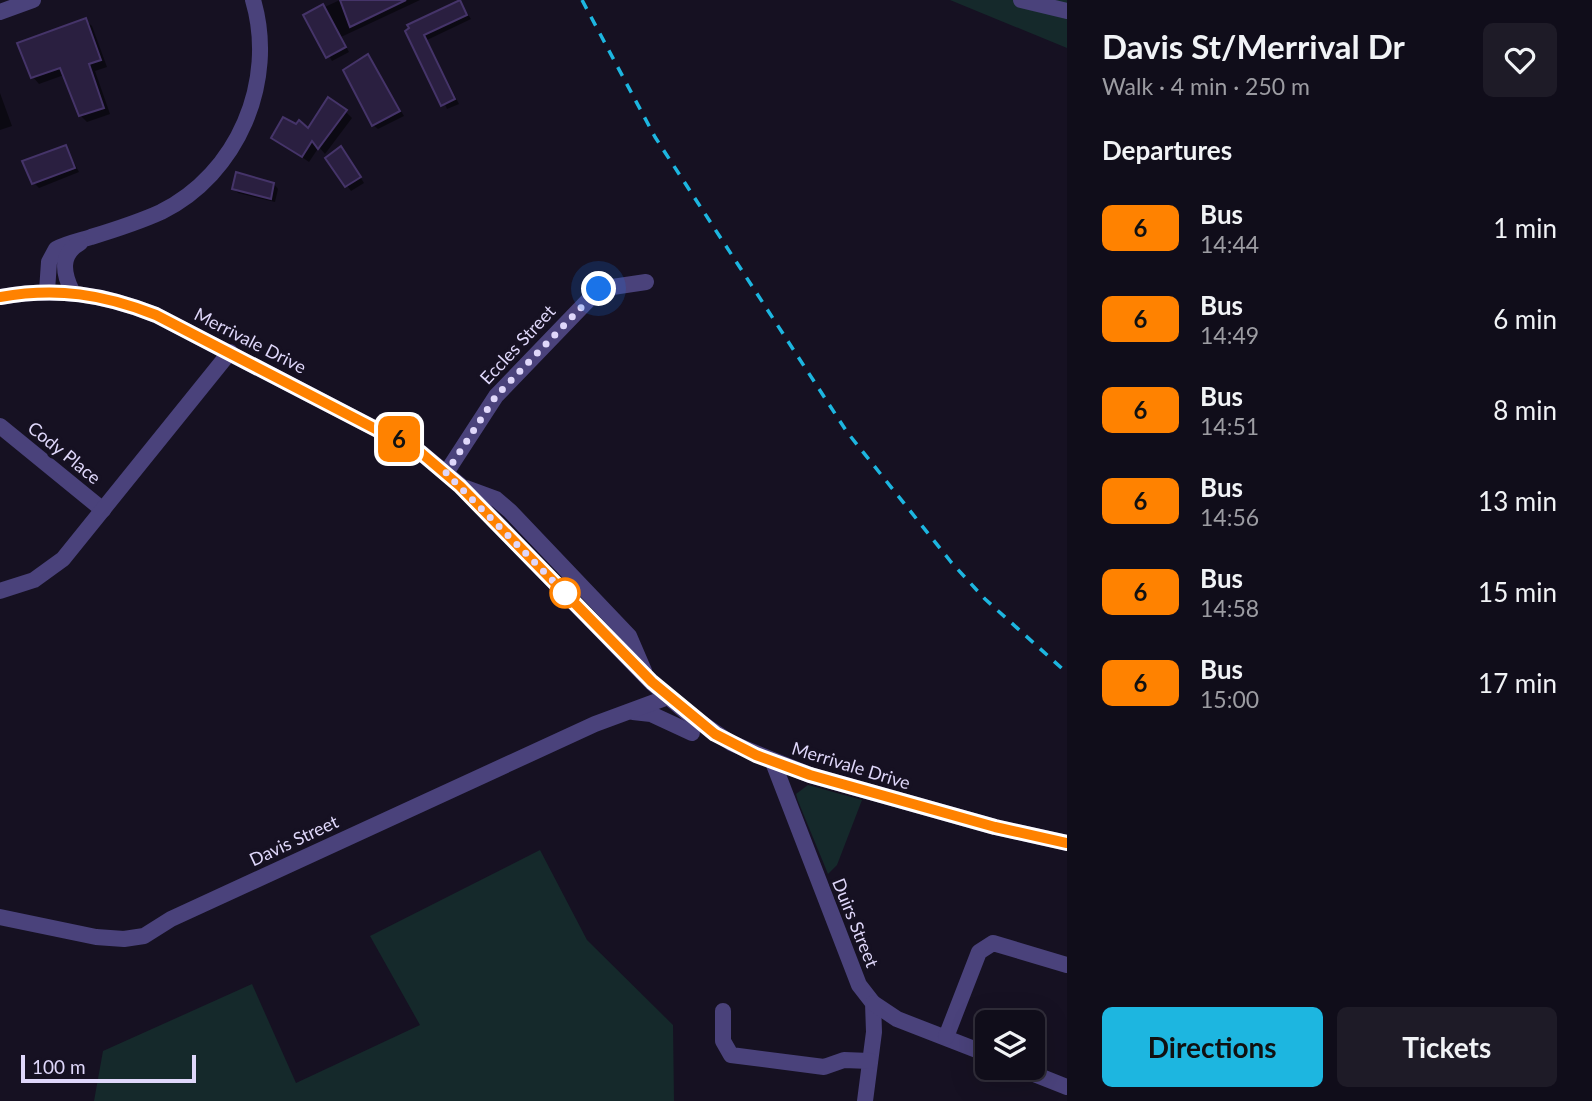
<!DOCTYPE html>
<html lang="en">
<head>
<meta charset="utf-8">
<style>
  :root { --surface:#100d1a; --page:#1e1b27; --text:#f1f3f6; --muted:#9c9ca2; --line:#302d39; --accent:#1db6e0 }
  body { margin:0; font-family:Lato,sans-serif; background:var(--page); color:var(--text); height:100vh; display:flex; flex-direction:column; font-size:26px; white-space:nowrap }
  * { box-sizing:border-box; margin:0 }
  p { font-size:23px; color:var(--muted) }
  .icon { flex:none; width:38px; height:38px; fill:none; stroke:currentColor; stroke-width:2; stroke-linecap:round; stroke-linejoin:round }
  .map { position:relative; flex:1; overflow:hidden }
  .side { display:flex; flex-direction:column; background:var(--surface); width:525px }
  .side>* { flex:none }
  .badge { padding:0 14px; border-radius:10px; font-size:24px; line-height:46px }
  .fabs { position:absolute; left:975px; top:1010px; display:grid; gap:14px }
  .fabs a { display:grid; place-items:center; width:70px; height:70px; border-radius:10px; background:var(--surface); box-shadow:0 7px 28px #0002,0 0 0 2px var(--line); font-size:35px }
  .scale { position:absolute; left:21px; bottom:18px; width:175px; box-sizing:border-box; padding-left:7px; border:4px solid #dfd7fa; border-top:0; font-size:19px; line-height:24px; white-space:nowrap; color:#dfd7fa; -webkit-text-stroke:5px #161122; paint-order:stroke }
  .you { position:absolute; width:35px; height:35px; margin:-18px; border:5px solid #fff; border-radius:50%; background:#1a73e8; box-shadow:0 0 0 10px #1a73e833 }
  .map>.badge { position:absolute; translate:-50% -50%; box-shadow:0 0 0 4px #fff }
  h2 { padding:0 35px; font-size:26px; line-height:63px }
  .round { display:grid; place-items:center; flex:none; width:74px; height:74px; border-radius:10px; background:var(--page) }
  .overview { display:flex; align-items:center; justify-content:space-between; height:119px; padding:0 35px }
  h1 { font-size:33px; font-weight:700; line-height:52px }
  .action { display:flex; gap:14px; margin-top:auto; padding:14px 35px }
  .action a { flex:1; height:80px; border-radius:10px; background:var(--accent); color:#111; font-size:28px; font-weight:700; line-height:80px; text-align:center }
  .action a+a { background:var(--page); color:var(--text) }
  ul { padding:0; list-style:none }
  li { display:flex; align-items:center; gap:21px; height:91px; padding:0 35px }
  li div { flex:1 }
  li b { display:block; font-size:26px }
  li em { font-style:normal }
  li .badge { min-width:77px; font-weight:700; text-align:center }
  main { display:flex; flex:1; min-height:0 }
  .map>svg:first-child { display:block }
  .green { fill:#15292b }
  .shadow { fill:#0007 }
  .building { fill:#2a1f40; stroke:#453469; stroke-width:2 }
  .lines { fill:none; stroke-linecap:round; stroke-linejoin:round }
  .minor { stroke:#4a427b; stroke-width:16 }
  .rail { stroke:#1db6e0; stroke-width:3.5; stroke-dasharray:10 9; stroke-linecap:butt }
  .line-casing { stroke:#fff; stroke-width:16 }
  .line { stroke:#ff8200; stroke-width:10 }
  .walk { stroke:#dfd7fa; stroke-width:7; stroke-dasharray:0 12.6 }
  .stop-dot { fill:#fff; stroke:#ff8200; stroke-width:3.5 }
  .labels { text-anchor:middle; stroke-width:7; stroke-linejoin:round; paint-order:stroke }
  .street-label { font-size:18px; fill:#dfd7fa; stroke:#161122 }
</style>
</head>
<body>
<main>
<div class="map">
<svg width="1067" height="1101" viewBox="0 0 1067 1101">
  <rect width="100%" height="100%" fill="#161122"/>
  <g class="green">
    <path d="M950,0H1067V48Z"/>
    <path d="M808,785L862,800L837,865L828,874L798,801L796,794Z"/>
    <path d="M540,850L587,940L673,1025L674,1101H94L103,1051L252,984L296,1083L420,1025L370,936Z"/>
  </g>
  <g class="shadow">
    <path d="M340,0H420L341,37L349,52L332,61L305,16Z"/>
    <path d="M460,2L471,19L427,40L459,104L447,109L411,29Z"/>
    <path d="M85,20L92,26L107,67L95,71L110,114L87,122L80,115L64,75L39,84L33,77Z"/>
    <path d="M368,56L404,116L378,129L373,125Z"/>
    <path d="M0,93L12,126L0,130Z"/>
    <path d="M346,112L352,118L325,154L319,147L309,162L273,137L309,130Z"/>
    <path d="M66,147L79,172L39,188L34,183Z"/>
    <path d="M345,153L364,183L351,191L327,158Z"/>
    <path d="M274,184L278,189L275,202L238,193L234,189Z"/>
  </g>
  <g class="building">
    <path d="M340,0H406L350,27Z"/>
    <path d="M460,0L467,15L424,35L455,99L441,106L405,31L409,28L407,25Z"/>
    <path d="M323,4L346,47L326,58L303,15Z"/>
    <path d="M86,18L101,60L89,64L104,108L79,116L60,68L31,78L17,43Z"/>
    <path d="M368,54L400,111L372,126L343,70Z"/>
    <path d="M328,97L347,110L318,149L312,141L302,157L271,138L283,117L296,124L299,120L308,128Z"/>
    <path d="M66,145L75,168L32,184L22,161Z"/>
    <path d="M341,146L361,177L345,187L325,158Z"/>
    <path d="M236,172L274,183L271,199L232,189Z"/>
  </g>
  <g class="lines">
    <g class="minor">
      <path d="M1021,0L1067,11"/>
      <path d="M0,12L33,0"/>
      <path d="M47,291L49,262L56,249C67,243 79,241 91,237C114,230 139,222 161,212C238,174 277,81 253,0"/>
      <path d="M72,291C63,273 60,254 80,243"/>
      <path d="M0,297C57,287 103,294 156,315L420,452L461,486L652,683L687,713L731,743L810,775L995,827L1067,843"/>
      <path d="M0,426L103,510"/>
      <path d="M446,473L496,396L599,289L646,282"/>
      <path d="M466,488L496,499L510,511L629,636L644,671"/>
      <path d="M0,591L34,580L63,559L230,352"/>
      <path d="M633,712L651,714L692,733"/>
      <path d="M773,762L859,985L873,1003L874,1032L865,1101"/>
      <path d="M0,917L96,937L124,939L144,936L171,919L595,724L668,697"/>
      <path d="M873,1003L897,1019L987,1054"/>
      <path d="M723,1011V1041L731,1055L824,1067L844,1060L870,1061"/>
      <path d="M946,1037L979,952L993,943L1067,965"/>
      <path d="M1019,1068L1067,1087"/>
    </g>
    <path class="rail" d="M582,0L655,137L847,432L951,562L985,599L1067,673"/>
  </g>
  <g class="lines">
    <defs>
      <path id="line" d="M0,297C57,287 103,294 156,315L420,452L460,486L652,682L715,734L756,755L810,775L995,827L1067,843"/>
    </defs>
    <use href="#line" class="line-casing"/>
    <use href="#line" class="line"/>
    <path class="walk" d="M565,593L572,600L446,473L496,396L599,289"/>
  </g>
  <circle class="stop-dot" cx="565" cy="593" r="14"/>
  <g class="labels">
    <g class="street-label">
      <text transform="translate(250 341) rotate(27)" y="6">Merrivale Drive</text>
      <text transform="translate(518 345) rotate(-47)" y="6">Eccles Street</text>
      <text transform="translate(64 453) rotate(39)" y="6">Cody Place</text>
      <text transform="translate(851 766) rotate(17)" y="6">Merrivale Drive</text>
      <text transform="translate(294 841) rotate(-25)" y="6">Davis Street</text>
      <text transform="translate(855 923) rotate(68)" y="6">Duirs Street</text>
    </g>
  </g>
</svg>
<div class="fabs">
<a><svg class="icon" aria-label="layers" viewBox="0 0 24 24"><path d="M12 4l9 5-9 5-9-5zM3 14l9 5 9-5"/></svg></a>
</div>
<div class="scale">100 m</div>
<div class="you" style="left:599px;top:289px"></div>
<b class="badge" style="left:399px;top:439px;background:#ff8200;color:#111">6</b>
</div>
<section class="side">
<div class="overview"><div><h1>Davis St/Merrival Dr</h1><p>Walk · 4 min · 250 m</p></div><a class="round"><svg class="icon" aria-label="heart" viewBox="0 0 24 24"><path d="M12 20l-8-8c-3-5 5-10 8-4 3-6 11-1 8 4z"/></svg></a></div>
<h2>Departures</h2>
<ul>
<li><span class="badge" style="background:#ff8200;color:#111">6</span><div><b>Bus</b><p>14:44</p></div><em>1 min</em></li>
<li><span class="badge" style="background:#ff8200;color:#111">6</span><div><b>Bus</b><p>14:49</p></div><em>6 min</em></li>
<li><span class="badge" style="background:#ff8200;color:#111">6</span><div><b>Bus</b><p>14:51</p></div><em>8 min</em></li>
<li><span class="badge" style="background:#ff8200;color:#111">6</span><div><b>Bus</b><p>14:56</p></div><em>13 min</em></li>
<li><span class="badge" style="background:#ff8200;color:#111">6</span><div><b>Bus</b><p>14:58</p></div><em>15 min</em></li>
<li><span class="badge" style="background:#ff8200;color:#111">6</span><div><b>Bus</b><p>15:00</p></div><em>17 min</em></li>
</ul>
<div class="action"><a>Directions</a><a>Tickets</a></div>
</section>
</main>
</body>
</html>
